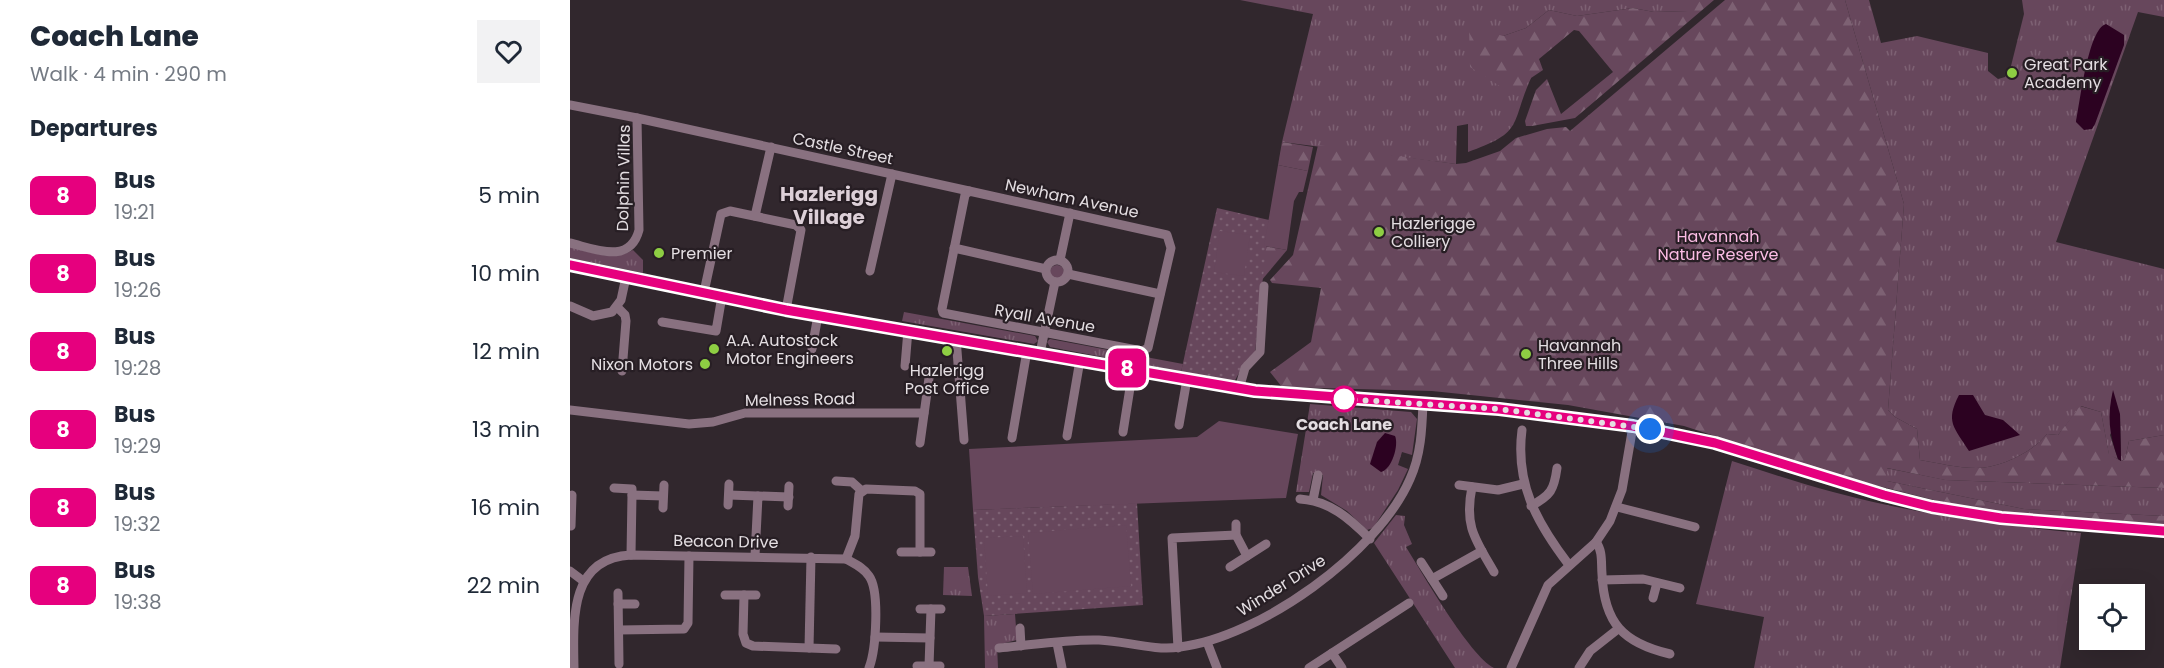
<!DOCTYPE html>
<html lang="en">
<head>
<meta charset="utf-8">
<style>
  :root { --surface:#fff; --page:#f2f2f3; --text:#1f2937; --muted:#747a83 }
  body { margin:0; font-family:Poppins,sans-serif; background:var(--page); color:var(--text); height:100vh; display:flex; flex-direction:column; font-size:22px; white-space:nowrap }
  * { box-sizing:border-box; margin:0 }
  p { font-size:20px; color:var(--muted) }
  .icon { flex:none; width:33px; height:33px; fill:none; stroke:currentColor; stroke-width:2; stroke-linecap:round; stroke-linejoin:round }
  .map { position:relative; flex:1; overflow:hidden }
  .details { display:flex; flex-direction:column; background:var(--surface); width:570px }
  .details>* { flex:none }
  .badge { padding:0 12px; border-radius:9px; font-size:21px; line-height:39px }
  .tools { position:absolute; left:1509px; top:584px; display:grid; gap:12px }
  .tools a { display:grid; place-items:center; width:66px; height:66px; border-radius:0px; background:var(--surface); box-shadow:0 6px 24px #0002; font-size:30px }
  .you { position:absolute; width:30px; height:30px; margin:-15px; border:4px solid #fff; border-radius:50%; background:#1a73e8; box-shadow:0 0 0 9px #1a73e833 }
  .map>.badge { position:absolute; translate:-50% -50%; box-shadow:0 0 0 3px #fff }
  h2 { padding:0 30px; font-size:22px; line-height:54px }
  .round { display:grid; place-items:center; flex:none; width:63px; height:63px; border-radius:0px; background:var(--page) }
  .headline { display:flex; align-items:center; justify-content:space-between; height:102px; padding:0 30px }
  h1 { font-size:28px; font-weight:800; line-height:45px }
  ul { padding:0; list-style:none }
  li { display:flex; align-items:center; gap:18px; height:78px; padding:0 30px }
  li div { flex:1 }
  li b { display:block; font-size:22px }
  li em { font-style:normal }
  li .badge { min-width:66px; font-weight:700; text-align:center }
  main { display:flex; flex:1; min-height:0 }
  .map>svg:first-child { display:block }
  .grass { fill:url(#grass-tufts) }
  .forest { fill:url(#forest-firs) }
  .park { fill:url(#park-dots) }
  .garden { fill:#67475c }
  .water { fill:#2c0221 }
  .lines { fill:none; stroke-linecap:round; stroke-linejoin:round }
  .minor { stroke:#897180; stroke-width:9 }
  .line-casing { stroke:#fff; stroke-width:14 }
  .line { stroke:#e6007e; stroke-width:9 }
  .walk { stroke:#e4dee2; stroke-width:6; stroke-dasharray:0 10.8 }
  .poi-dot { fill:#8ece43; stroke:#271e24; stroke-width:2 }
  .stop-dot { fill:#fff; stroke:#e6007e; stroke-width:3 }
  .labels { text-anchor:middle; stroke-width:4.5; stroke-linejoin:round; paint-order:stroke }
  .poi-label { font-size:16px; fill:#e4dee2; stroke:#271e24; text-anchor:start }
  .street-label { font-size:16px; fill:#e4dee2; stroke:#271e24 }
  .park-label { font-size:16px; fill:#fbbce4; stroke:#271e24 }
  .stop-label { font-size:16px; font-weight:bold; fill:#e4dee2; stroke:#271e24 }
  .quarter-label { font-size:20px; font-weight:bold; fill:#ddd0d8; stroke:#271e24 }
</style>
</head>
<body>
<main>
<section class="details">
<div class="headline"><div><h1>Coach Lane</h1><p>Walk · 4 min · 290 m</p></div><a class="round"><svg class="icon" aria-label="heart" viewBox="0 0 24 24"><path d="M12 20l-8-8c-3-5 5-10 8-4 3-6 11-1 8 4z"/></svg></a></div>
<h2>Departures</h2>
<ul>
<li><span class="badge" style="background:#e6007e;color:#fff">8</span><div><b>Bus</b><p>19:21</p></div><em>5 min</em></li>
<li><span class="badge" style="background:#e6007e;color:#fff">8</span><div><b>Bus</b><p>19:26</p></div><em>10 min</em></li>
<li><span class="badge" style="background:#e6007e;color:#fff">8</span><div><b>Bus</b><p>19:28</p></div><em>12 min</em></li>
<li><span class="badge" style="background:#e6007e;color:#fff">8</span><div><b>Bus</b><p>19:29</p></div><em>13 min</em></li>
<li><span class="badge" style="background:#e6007e;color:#fff">8</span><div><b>Bus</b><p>19:32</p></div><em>16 min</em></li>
<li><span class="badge" style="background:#e6007e;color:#fff">8</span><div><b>Bus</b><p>19:38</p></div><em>22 min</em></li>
</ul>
</section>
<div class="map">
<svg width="1594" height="668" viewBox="0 0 1594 668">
  <defs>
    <pattern id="grass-tufts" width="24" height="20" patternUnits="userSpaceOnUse" patternTransform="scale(1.5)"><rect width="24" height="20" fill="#67475c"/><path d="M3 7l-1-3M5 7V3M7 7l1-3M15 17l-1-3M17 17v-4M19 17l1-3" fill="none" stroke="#7d6173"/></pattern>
    <pattern id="forest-firs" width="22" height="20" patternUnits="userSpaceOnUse" patternTransform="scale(1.5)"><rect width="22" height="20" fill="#67475c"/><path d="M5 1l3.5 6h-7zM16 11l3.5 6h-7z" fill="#7d6173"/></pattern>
    <pattern id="park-dots" width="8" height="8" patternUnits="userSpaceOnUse" patternTransform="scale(1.5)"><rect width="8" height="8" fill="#67475c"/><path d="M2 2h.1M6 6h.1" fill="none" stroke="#7d6173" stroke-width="1.8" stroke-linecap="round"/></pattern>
  </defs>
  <rect width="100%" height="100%" fill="#31272d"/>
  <g class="grass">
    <path d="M670,0H1118V11L1084,12L1063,8L1007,16L979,10L956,28L933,36L961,78C940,125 955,132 898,152V124L887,126L886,164L712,142L743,14Z"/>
    <path d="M1275,0H1299L1311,43L1347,36L1418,53V71L1428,79L1435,77L1440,70L1454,14L1452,0H1594V17L1568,12L1486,242L1594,269V435L1559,441L1555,459L1551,461L1550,414L1540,435L1548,459L1539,455L1531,412L1511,406L1488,435L1477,434C1463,452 1430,468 1406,468C1388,468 1368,463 1350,460L1347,429L1325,417L1318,410L1334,204Z"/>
    <path d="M0,247C22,252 42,262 63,250L73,260V273L0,258Z"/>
    <circle cx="487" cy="272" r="7"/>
    <path d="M334,312L465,336L468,341L464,344L332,321Z"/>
    <path d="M480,339L613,364L611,372L480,347L477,342Z"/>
    <path d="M740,404L841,412L847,419L842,455L832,452L828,465L838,469L828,490L803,528L797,530L777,511L751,495L753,475L743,473L739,492H726Z"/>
    <path d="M1162,461C1196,472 1229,483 1263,492C1344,514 1428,525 1511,533L1490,668H1184L1194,617L1126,604Z"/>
    <path d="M1316,468L1376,480L1594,488V516L1454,509L1317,481Z"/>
    <path d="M826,515L835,516L834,525L842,544L836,547C853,574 899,655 924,668H885L804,543Z"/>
    <path d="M374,567H398L402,596L373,595Z"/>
    <path d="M445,614L447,640L427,645L428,668H415L414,616Z"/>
  </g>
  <g class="forest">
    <path d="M1118,0H1144L1005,118L962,126H956L955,121L966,90L977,79L991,114L1043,72L1009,31L1004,30L969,59L973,70L961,78L947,97L900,67L899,26L933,36L956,28L979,10L1007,16L1063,8L1084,12L1118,11Z"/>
    <path d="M1155,0H1275L1334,204L1318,410L1325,417L1347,429L1350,460C1368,463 1388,468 1406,468C1430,468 1463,452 1477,434L1488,435L1510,406L1531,412L1539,454L1551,461L1555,459L1559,441L1594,435V488L1375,480L1317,468V481L1454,509L1594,516V525L1454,516L1395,508L1262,474L1114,426L998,405L862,391L712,387L700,372L741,342L751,288L702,283L700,280L723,255L748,145L886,164L896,163L930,151L946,138L977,129L996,127L1000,131Z"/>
    <path d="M712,142L743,147L738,171L708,165Z"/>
    <path d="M694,246L717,250L691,281Z"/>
  </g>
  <g class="park">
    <path d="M647,208L699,220L685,353L674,364L664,382L611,372Z"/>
    <path d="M567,503L573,605L414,616L408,577L403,510Z"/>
  </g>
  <g class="garden">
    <path d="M708,165L738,171L733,192H729L724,201L717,250L694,246Z"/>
    <path d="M650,231L680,235L674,276L644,272Z"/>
    <path d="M649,421L728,434L716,498L403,510L399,449L627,437Z"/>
    <path d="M556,525L561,586L463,594L458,533Z"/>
    <path d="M453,536L457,593L418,596L414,538Z"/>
  </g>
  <g class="water">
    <path d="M1536,24L1554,35V45L1525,124L1522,129L1514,130L1506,122C1510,103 1518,29 1536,24Z"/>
    <path d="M1543,390L1550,414L1551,461L1548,459C1539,434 1537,416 1543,390Z"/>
    <path d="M1389,395H1403L1415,415L1433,420L1450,435L1399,451C1384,427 1375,422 1389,395Z"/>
    <path d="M815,433L825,436C829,445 822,469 811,472L800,464L807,442Z"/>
  </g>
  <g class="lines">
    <g class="minor">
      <path d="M0,105L67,118"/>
      <path d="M399,191L597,235L601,248L578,348L572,351L373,313L372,309L395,195Z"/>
      <path d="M185,216L201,147"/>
      <path d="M0,243C25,249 60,265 69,230L67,118L399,191"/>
      <path d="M384,248L476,269"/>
      <path d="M490,260L500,213"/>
      <circle cx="487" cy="271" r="11"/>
      <path d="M0,265L216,310L685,391L929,409L1063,426L1113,435L1162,448L1314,495L1362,507L1431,518L1594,531"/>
      <path d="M300,271L322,174"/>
      <path d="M498,274L590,294"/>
      <path d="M134,292L151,214L160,211L226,225L231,230L216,310"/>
      <path d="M0,306L23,316L42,312L51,300L56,277"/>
      <path d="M47,307L55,315L56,321L52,371"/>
      <path d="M92,322L146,331L152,296"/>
      <path d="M386,338L394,440"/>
      <path d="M242,349L248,315"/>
      <path d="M470,353L485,282"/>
      <path d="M335,366L338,330"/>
      <path d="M669,389L675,368L690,352L694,286"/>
      <path d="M0,410L119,424L143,422L175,413H354"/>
      <path d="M609,425L617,379"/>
      <path d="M952,430C945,484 967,523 999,565"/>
      <path d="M553,432L563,369"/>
      <path d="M497,436L510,360"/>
      <path d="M442,438L457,351"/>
      <path d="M350,443L360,371"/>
      <path d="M266,481L282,482L292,491"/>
      <path d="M889,485L928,490L953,484"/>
      <path d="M902,487C894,526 905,539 924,572"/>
      <path d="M44,488L62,489V495"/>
      <path d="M159,495L219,497"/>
      <path d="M730,499C760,501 779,518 800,539"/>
      <path d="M743,500L748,475"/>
      <path d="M158,505L159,484"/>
      <path d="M218,506L219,486"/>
      <path d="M961,506C981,495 984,490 987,468"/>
      <path d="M1047,507L1125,527"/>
      <path d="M93,508L94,485"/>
      <path d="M666,524V535L677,556"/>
      <path d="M1,526L2,495"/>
      <path d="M1026,542C1033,551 1031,563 1032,574C1034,623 1053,643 1100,654"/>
      <path d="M331,552H361"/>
      <path d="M61,555L62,495L93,496"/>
      <path d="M185,556L188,496"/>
      <path d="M276,559L285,536L289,494L296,489L345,491L350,494V552"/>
      <path d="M851,562L873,596"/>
      <path d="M660,567L696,544"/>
      <path d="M0,571L12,580"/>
      <path d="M862,579L912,551"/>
      <path d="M1032,580L1073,579L1110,588"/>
      <path d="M48,593L49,664"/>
      <path d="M155,595H186"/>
      <path d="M174,595L173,634L176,643L183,646L266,649"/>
      <path d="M1083,598L1087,583"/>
      <path d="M48,604H65"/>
      <path d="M350,609H371"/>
      <path d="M450,628L451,646"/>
      <path d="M49,630L114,629L118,623L119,556"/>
      <path d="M305,637L360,638"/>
      <path d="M637,642L647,668"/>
      <path d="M487,643L492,668"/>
      <path d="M239,648L241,557"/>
      <path d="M429,648C462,645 496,639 529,640C556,641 583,651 610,647C690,637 808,553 840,479C851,455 852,429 853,403"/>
      <path d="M608,648L602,538L666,535"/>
      <path d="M762,653L772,668"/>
      <path d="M347,666H370"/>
      <path d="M359,666L361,609"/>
      <path d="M4,668C3,618 0,558 61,555L276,559C285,564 294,568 299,576C310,591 306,650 299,668"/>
      <path d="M739,668L839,603"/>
      <path d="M941,668L978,585L1026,542L1040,521L1052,490L1063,426"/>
      <path d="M1009,668L1020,651L1048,629"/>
    </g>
  </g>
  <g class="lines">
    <defs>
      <path id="line" d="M0,265L216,310L685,391L929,409L1063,426L1145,443L1314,495L1362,507L1431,518L1594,531"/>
    </defs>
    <use href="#line" class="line-casing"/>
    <use href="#line" class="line"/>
    <path class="walk" d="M774,399L929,409L1080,429"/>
  </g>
  <g class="poi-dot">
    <circle cx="1442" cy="73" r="6"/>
    <circle cx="809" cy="232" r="6"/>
    <circle cx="89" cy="253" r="6"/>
    <circle cx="144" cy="349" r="6"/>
    <circle cx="377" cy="351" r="6"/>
    <circle cx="956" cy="354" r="6"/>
    <circle cx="135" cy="364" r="6"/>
  </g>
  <circle class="stop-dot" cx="774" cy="399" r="12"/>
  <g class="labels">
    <g class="poi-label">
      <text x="1454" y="70">Great Park<tspan x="1454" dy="18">Academy</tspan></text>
      <text x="821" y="229">Hazlerigge<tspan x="821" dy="18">Colliery</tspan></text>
      <text x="101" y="259">Premier</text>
      <text x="156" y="346">A.A. Autostock<tspan x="156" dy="18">Motor Engineers</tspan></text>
      <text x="968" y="351">Havannah<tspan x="968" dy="18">Three Hills</tspan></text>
      <text x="123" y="370" text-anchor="end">Nixon Motors</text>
      <text x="377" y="376" text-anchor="middle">Hazlerigg<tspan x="377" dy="18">Post Office</tspan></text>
    </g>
    <g class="street-label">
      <text transform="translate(273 148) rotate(12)" y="6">Castle Street</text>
      <text transform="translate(53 178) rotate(-89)" y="6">Dolphin Villas</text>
      <text transform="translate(502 198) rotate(12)" y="6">Newham Avenue</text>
      <text transform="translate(475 318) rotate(10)" y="6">Ryall Avenue</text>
      <text transform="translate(230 399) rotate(-1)" y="6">Melness Road</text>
      <text transform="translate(156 541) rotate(1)" y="6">Beacon Drive</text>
      <text transform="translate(711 585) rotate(-32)" y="6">Winder Drive</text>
    </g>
    <g class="park-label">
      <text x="1148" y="242">Havannah<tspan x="1148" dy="18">Nature Reserve</tspan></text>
    </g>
    <g class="stop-label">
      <text x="774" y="430">Coach Lane</text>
    </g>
    <g class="quarter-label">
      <text x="259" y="201">Hazlerigg<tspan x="259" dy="23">Village</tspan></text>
    </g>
  </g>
</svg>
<div class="tools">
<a><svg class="icon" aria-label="locate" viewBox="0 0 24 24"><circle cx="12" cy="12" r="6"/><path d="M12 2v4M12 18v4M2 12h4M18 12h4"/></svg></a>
</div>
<div class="you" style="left:1080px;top:429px"></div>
<b class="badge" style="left:557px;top:368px;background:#e6007e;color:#fff">8</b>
</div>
</main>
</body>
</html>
